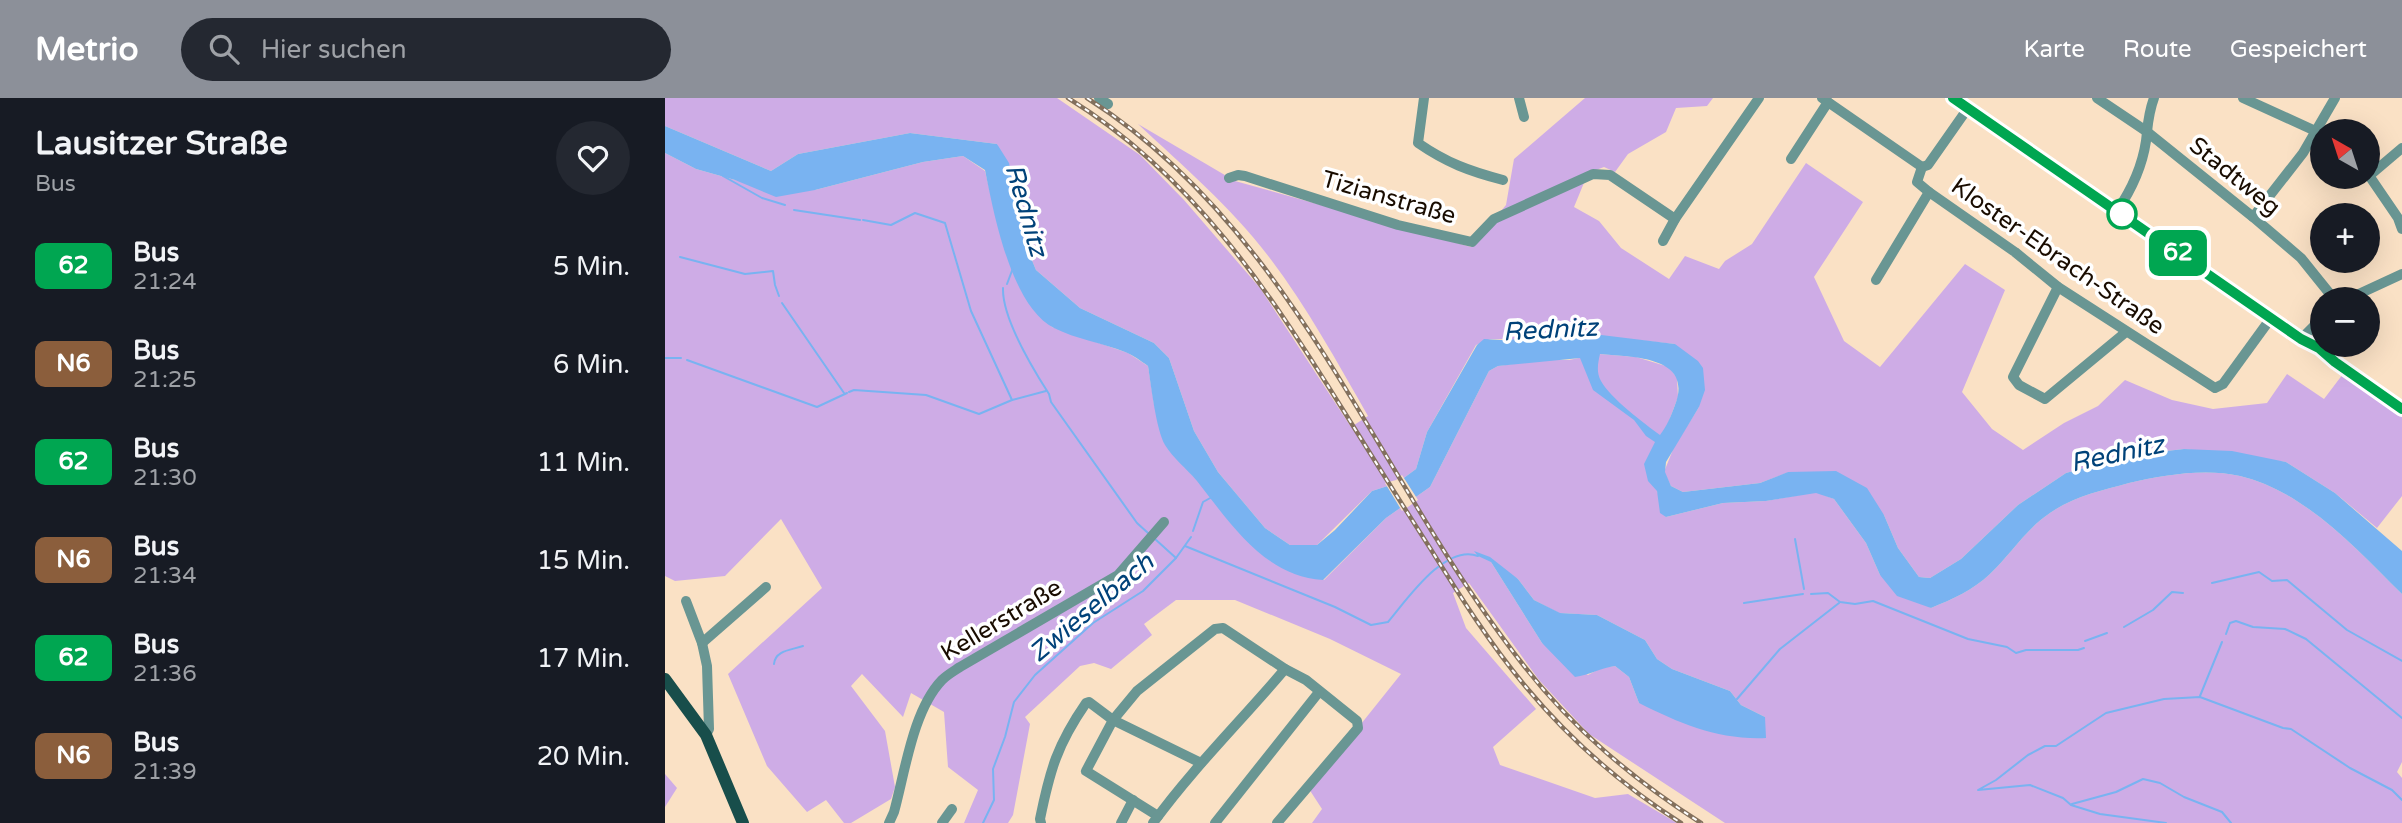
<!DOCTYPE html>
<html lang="de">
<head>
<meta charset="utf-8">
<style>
  :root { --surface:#171b24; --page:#242831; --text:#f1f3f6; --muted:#9ea1a6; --accent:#8c9099 }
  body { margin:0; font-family:"Varela Round",sans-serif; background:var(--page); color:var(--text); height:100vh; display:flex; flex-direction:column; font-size:26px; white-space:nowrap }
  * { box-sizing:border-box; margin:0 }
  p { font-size:23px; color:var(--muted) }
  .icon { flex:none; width:38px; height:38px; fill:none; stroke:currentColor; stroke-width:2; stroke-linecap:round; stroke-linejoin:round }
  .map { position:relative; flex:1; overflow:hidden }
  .panel { display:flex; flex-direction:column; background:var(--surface); width:665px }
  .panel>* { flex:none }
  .badge { padding:0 14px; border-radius:10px; font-size:24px; line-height:46px }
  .needle { width:46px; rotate:321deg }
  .fabs { position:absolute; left:1645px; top:21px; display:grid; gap:14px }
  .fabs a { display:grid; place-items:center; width:70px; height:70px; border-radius:50%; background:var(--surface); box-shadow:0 7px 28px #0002; font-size:35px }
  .map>.badge { position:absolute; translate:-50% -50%; box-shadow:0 0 0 4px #fff }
  .round { display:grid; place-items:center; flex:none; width:74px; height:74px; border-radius:37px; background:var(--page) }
  .overview { display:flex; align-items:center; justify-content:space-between; height:119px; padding:0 35px }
  h1 { font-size:33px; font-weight:800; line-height:52px }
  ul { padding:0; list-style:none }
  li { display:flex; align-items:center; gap:21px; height:98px; padding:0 35px }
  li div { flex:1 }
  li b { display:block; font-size:26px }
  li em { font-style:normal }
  li .badge { min-width:77px; font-weight:700; text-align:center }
  header { display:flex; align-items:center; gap:42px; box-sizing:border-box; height:98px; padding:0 35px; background:var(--accent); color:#fff }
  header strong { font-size:33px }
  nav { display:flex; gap:38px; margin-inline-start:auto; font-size:24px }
  .search { width:490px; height:63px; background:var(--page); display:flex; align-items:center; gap:18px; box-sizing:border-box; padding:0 24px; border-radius:38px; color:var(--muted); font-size:26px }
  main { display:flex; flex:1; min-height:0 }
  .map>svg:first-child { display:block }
  .green { fill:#ceace6; fill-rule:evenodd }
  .water { fill:#79b3f1; fill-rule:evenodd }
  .pier { fill:#fae1c5 }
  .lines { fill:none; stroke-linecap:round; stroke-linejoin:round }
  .stream { stroke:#79b3f1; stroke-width:2 }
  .minor { stroke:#699693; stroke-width:10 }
  .major { stroke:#184e4b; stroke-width:12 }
  .rail-casing { stroke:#83705d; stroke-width:4.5 }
  .rail { stroke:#fff; stroke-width:2; stroke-dasharray:5; stroke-linecap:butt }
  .line-casing { stroke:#fff; stroke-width:16 }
  .line { stroke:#00a651; stroke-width:10 }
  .stop-dot { fill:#fff; stroke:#00a651; stroke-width:3.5 }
  .labels { text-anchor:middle; stroke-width:7; stroke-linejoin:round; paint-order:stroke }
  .street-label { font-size:24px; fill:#190c00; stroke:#fff }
  .water-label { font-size:26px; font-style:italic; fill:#004279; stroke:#fff }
</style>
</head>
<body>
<header>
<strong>Metrio</strong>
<div class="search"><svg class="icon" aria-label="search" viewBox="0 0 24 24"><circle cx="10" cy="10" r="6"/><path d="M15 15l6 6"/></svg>Hier suchen</div>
<nav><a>Karte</a><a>Route</a><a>Gespeichert</a></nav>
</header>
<main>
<section class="panel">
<div class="overview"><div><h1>Lausitzer Straße</h1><p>Bus</p></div><a class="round"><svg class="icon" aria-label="heart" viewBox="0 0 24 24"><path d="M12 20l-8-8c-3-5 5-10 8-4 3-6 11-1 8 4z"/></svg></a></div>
<ul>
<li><span class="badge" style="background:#00a651;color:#fff">62</span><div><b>Bus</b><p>21:24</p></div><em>5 Min.</em></li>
<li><span class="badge" style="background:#8b5e3c;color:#fff">N6</span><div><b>Bus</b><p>21:25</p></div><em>6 Min.</em></li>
<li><span class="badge" style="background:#00a651;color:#fff">62</span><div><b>Bus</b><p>21:30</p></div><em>11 Min.</em></li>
<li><span class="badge" style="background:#8b5e3c;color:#fff">N6</span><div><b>Bus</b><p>21:34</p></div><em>15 Min.</em></li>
<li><span class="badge" style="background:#00a651;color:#fff">62</span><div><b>Bus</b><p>21:36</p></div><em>17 Min.</em></li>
<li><span class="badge" style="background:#8b5e3c;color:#fff">N6</span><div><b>Bus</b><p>21:39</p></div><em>20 Min.</em></li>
</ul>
</section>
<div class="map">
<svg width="1737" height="725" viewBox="0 0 1737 725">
  <rect width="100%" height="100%" fill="#fae1c5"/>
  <g class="green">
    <path d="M0,0H392L475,57L519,102L595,190L686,329L703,318C672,264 642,209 604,159C566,109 519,69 473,26L570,83L806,149L841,107L849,61L920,0H1048L1042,8L1011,10L1001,34L963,56L950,74L939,69L923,75L909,109L934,123L956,150L1004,181L1020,158L1054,171L1060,163L1087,146L1141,65L1198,104L1149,179L1179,243L1215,269L1300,166L1340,192L1297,294L1327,331L1358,352L1399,325L1433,308L1460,282L1507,302L1548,311L1602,305L1622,276L1659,301L1681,272L1737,311V398L1712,430L1670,395L1621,364L1519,351L1466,357L1401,375L1353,407L1296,461L1265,480L1254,479L1233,450L1219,417L1124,374L1095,385L1018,394L1006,388L999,374L1009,349L1034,309L1010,246L971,242L825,241L811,247L762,334L751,371L732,385L707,393L652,447H625L600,430L553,374L529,333L504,260L489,245L415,210L371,172L359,143L353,111L332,46L245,35L133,56L106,73L0,28Z"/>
    <path d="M0,55L31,71L70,82L150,92L258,64L298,58L320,73L337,143L387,229L463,255L483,268L489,306L500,346L527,377L659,482L721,420L765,389L824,273L833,268L878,262H904L934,256L971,259L1004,269L1012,280L1013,299L1002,328L992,393L1001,419L1058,405L1101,403L1151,394L1169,401L1201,445L1215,477L1266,510C1288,501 1308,492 1325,476C1346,456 1361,431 1385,415C1409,398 1436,393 1464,385C1498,377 1540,370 1575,378C1641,394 1691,451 1737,496V664L1732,674L1737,680V725H1060L924,636L874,582L804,485L788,495L801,530L871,611L828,649L835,667L930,700L963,696L1012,725H647L657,711L644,691L736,576L665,541L570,502H511L479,526L487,537L446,571L429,565L415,568L360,619L365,626L348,717L343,725H299L313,692L283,669L279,614L246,595L238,619L197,576L186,588L220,633L230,689L226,701L186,725H179L161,702L142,714L102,668L63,576L157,490L116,421L60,478L10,483L0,478ZM826,464L853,481L869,502L894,515L932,517L980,542L992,561L1007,571L1065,593L1076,607L1100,619L974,605L964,579L950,568L936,570L923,577L877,545Z"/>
    <path d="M0,676L12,690L0,709Z"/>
  </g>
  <g class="water">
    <path d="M0,28L106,73L133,56L245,35L332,46L344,65L359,143L371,172L415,210L489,245L504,260L529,333L553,374L600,430L625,447H652L670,432L707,393L732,385L751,371L762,334L812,247L819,241L837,242L928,236L1010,246L1033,263L1038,270L1040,292L1034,309L1001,364L1000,374L1006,388L1018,394L1095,385L1123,374L1171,373L1202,390L1219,417L1233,450L1254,479L1265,480L1296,461L1353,407L1401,375L1466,357L1519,351L1567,353L1621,364L1670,395L1737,453V496C1691,451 1641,394 1575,378C1540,370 1498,377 1464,385C1436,393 1409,398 1385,415C1361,431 1346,456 1325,476C1308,492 1288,501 1266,510L1232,498L1215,477L1201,445L1169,401L1151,395L1101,403L1058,405L1001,419L995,415L992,393L983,383L979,366L990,344L981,338L969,322L928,292L915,260L833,268L824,273L765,389L721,420L658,482C599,478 566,426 532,383C522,371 508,360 500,347C491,331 486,287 483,268C476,263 468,257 460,254C437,245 411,241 389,230C346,208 329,116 320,72L298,58L258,64L150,92L111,99L70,82L31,71L0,55ZM935,256C967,259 1029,258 1010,307C1006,318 1002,328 995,337C980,326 945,300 936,283C931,274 933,265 935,256Z"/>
    <path d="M809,453L825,459L853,481L869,502L895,515L932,517L980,542L992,561L1007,571L1065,593L1076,607L1100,619L1101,640C1053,642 1016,626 974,605L964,579L950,568C936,570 924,577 910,579L877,545L826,464L813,458Z"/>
  </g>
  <path class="pier" d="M737,377L753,402L737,413L720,385L731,382Z"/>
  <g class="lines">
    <g class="stream">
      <path d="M58,78L97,100L120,107"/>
      <path d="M129,112L195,122"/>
      <path d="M198,122L226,127L250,115L280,125L306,213L347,302"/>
      <path d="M15,159L80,176L108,173L110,187L114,198"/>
      <path d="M342,186L348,170"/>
      <path d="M338,190C337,219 368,271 384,296L386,304L472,425L483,435"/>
      <path d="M117,205L179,295"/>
      <path d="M0,260H16"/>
      <path d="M22,262L152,309L182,295"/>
      <path d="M184,294L189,292L261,297L314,316L347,302L381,293"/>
      <path d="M528,433L538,404L547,399"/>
      <path d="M490,441L511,460"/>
      <path d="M1130,441L1139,491"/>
      <path d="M520,448L670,509L706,527L723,524C741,503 780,445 813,458"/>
      <path d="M1547,485L1594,474L1607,483L1622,482L1682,532L1737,563"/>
      <path d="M1146,496L1163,495L1175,504L1190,506L1208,503L1303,541L1342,549L1351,555L1361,552H1413L1419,550"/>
      <path d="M1079,505L1138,496"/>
      <path d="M1459,529L1488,512L1507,494L1518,495"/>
      <path d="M1561,536L1565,525L1571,523L1588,529L1620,531L1641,541L1737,620"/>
      <path d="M1420,543L1442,535"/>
      <path d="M109,566C110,552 127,552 138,548"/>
      <path d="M1535,598L1557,544"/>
      <path d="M1072,601L1115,551L1174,505"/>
      <path d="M1407,706L1451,694L1478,681L1495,685L1519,699L1557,714L1566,725"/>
      <path d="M318,725L329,702L328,671L340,639L349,604L370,577L428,525L478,493L511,460L526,439"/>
      <path d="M1501,725L1435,716L1406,707L1398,700L1365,687L1313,692L1331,682L1363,657L1380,648H1391L1441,615L1499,601L1535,599L1618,630L1626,631L1685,670L1727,692L1737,702"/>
    </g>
    <g class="minor">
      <path d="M434,0L443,6"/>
      <path d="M759,0L753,45C782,65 804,73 838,82"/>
      <path d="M854,0L859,19"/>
      <path d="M1157,0L1257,69"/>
      <path d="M1432,0L1481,33L1588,119L1636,160L1669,201"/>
      <path d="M1578,0L1657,36"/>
      <path d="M1126,61L1163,4"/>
      <path d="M1257,69L1252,84L1264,94L1350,154L1393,189L1550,290L1558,286L1606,220"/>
      <path d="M1257,69L1263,67L1303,10"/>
      <path d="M1703,76L1733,120L1737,131"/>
      <path d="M1704,78L1737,50"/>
      <path d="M564,80L573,77L580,78L733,127L807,144L829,121L928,76L945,77L1010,121"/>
      <path d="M1452,113C1467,91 1477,70 1481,43C1483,26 1483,16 1489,0"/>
      <path d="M1588,119L1638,55L1670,0"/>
      <path d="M998,143L1010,121L1094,0"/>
      <path d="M1211,182L1264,94"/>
      <path d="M1393,189L1348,279L1354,287L1380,301L1461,234"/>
      <path d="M1683,201L1737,176"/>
      <path d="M1636,241L1657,220"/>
      <path d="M21,503L37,545L42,568L44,631L41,637"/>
      <path d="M37,545L101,489"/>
      <path d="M493,718L421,673L448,622L472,593L550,531L558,530L620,571L641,582L692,623L693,630L612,725"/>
      <path d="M224,725L229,714C240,674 248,612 277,582C282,577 289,573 295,569L453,477L499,424"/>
      <path d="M277,725L287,711"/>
      <path d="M376,725L375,721C385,672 392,647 421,605L424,604L448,622L536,665"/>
      <path d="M456,725L468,702"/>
      <path d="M488,725C528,670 576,623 620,571"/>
      <path d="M550,725L654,594"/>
    </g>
    <g class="major">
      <path d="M1288,0L1636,241L1654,251L1670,264L1737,311"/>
      <path d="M0,581L41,637L78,725"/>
    </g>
    <defs>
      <g id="rail">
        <path d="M403,0C528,77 604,193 680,315C708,360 736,405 765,450C795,498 825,546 861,589C906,643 958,688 1016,725"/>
        <path d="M422,0C630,132 710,377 856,564C907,630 966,680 1036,725"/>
      </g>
    </defs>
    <use href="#rail" class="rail-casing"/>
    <use href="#rail" class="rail"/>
  </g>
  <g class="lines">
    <defs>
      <path id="line" d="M1288,0L1636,241L1654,250L1670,264L1737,311"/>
    </defs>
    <use href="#line" class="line-casing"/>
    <use href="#line" class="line"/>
  </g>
  <circle class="stop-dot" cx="1457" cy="116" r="14"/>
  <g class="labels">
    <g class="street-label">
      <text transform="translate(1570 78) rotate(39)" y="8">Stadtweg</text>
      <text transform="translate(724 99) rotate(16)" y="8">Tizianstraße</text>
      <text transform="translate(1393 158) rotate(35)" y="8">Kloster-Ebrach-Straße</text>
      <text transform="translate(336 522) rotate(-31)" y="8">Kellerstraße</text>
    </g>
    <g class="water-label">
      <text transform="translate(362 112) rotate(74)" y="9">Rednitz</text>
      <text transform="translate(885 231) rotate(-3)" y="9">Rednitz</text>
      <text transform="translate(1452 355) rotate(-12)" y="9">Rednitz</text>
      <text transform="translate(426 509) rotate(-40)" y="9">Zwieselbach</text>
    </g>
  </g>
</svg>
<div class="fabs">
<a><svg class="needle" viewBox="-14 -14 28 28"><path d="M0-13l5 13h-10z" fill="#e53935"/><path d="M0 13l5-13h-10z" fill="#9ea1a6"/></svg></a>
<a>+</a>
<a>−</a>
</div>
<b class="badge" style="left:1513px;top:155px;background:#00a651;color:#fff">62</b>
</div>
</main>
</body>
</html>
